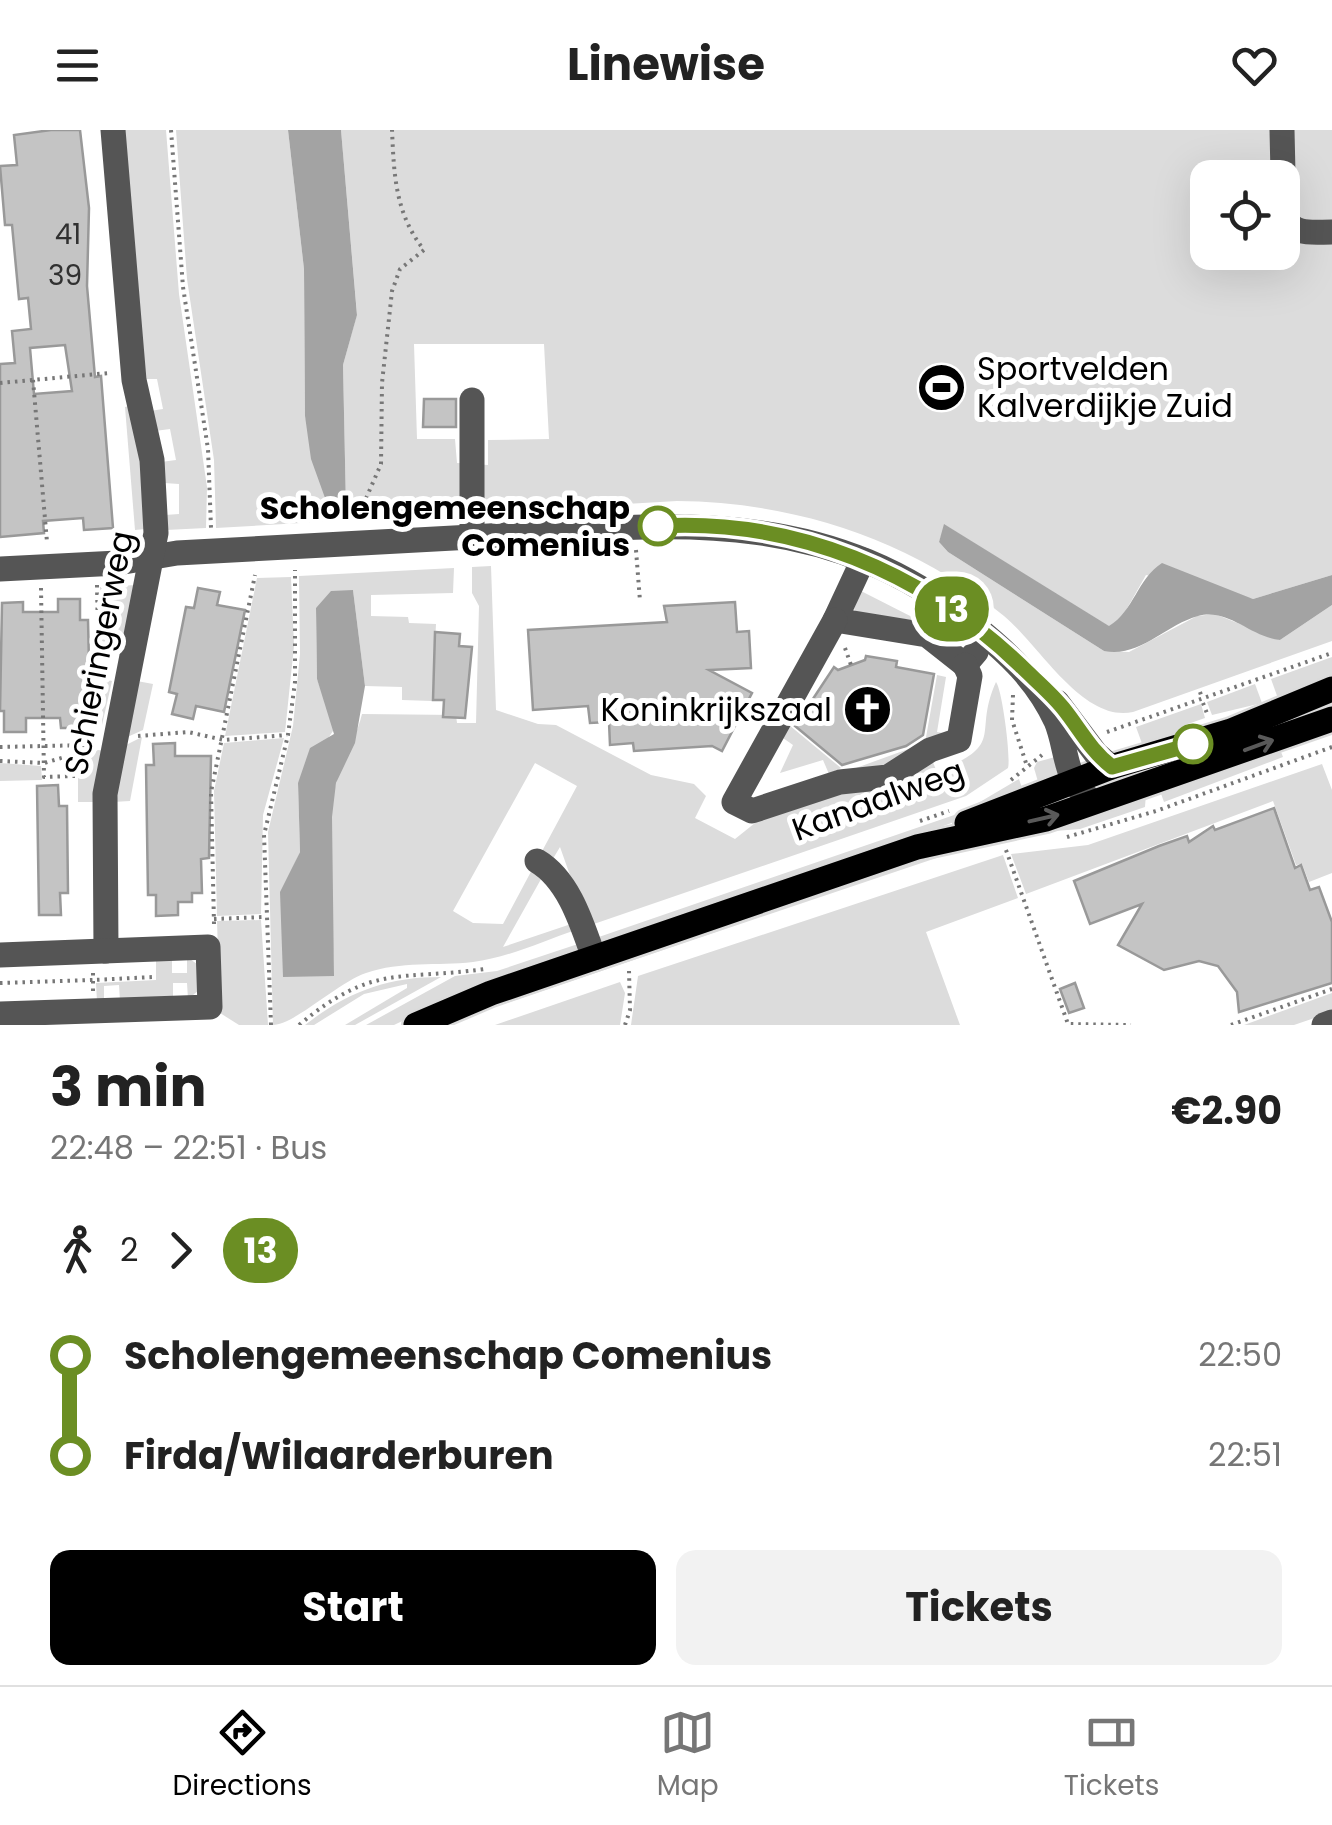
<!DOCTYPE html>
<html lang="en">
<head>
<meta charset="utf-8">
<style>
  :root { --surface:#fff; --page:#f2f2f2; --text:#222; --muted:#767676; --line:#e0e0e0; --accent:#000 }
  body { margin:0; font-family:Poppins,sans-serif; background:var(--page); color:var(--text); height:100vh; display:flex; flex-direction:column; font-size:38px; white-space:nowrap }
  * { box-sizing:border-box; margin:0 }
  p { font-size:32px; color:var(--muted) }
  .icon { flex:none; width:55px; height:55px; fill:none; stroke:currentColor; stroke-width:2; stroke-linecap:round; stroke-linejoin:round }
  .map { position:relative; height:895px; overflow:hidden }
  .drawer { display:flex; flex-direction:column; background:var(--surface); flex:1 }
  .drawer>* { flex:none }
  .badge { padding:0 20px; border-radius:32px; font-size:35px; line-height:65px }
  .tools { position:absolute; left:1190px; top:30px; display:grid; gap:20px }
  .tools a { display:grid; place-items:center; width:110px; height:110px; border-radius:20px; background:var(--surface); box-shadow:0 10px 40px #0002; font-size:50px }
  .map>.badge { position:absolute; translate:-50% -50%; box-shadow:0 0 0 5px #fff }
  .legs { display:flex; align-items:center; gap:15px; height:110px; padding:0 50px; font-size:32px }
  .legs p { margin-inline-start:auto }
  .head { display:flex; align-items:center; justify-content:space-between; height:170px; padding:0 50px }
  h1 { font-size:55px; font-weight:700; line-height:75px }
  .button { display:flex; gap:20px; margin-top:auto; padding:20px 50px }
  .button a { flex:1; height:115px; border-radius:20px; background:var(--accent); color:#fff; font-size:40px; font-weight:700; line-height:115px; text-align:center }
  .button a+a { background:var(--page); color:var(--text) }
  ul { padding:0 50px; list-style:none }
  li { display:flex; align-items:center; gap:35px; height:100px; font-size:38px }
  li i { display:grid; place-items:center; width:15px; height:100%; margin:0 12px; background:currentColor }
  li i::after { content:''; width:25px; height:25px; margin:-12px; border:8px solid; border-radius:50%; background:var(--surface) }
  li p { margin-inline-start:auto }
  li:first-child i { background:linear-gradient(#0000 50%,currentColor 0) }
  li:last-child i { background:linear-gradient(currentColor 50%,#0000 0) }
  header { display:flex; justify-content:space-between; align-items:center; height:130px; padding:0 50px; background:var(--surface); font-size:45px; font-weight:700 }
  .tab-bar { display:flex; justify-content:space-around; align-items:center; height:140px; border-top:2px solid var(--line); background:var(--surface); font-size:28px; color:var(--muted) }
  .tab-bar a { display:grid; justify-items:center; gap:5px }
  .tab-bar .on { color:var(--accent) }
  .map>svg:first-child { display:block }
  .green { fill:#dcdcdc; fill-rule:evenodd }
  .water { fill:#a3a3a3 }
  .building { fill:#c4c4c4; stroke:#999; stroke-width:2.5; fill-rule:evenodd }
  .lines { fill:none; stroke-linecap:round; stroke-linejoin:round }
  .major-casing { stroke:#dbdbdb; stroke-width:30 }
  .path { stroke:#777; stroke-width:4; stroke-dasharray:2.5 5; stroke-linecap:butt }
  .minor { stroke:#555; stroke-width:25 }
  .major { stroke:#000; stroke-width:25 }
  .oneway { stroke:#595959 }
  .line-1-casing { stroke:#fff; stroke-width:22 }
  .line-1 { stroke:#6b8e23; stroke-width:15 }
  .stop-1-dot { fill:#fff; stroke:#6b8e23; stroke-width:5 }
  .labels { text-anchor:middle; stroke-width:10; stroke-linejoin:round; paint-order:stroke }
  .number-label { font-size:28px; fill:#313131 }
  .poi-label { font-size:32px; fill:#000; stroke:#fff; text-anchor:start }
  .stop-label { font-size:32px; font-weight:bold; fill:#000; stroke:#fff; text-anchor:end }
  .street-label { font-size:32px; fill:#000; stroke:#fff }
</style>
</head>
<body>
<header><svg class="icon" aria-label="menu" viewBox="0 0 24 24"><path d="M4 6h16M4 12h16M4 18h16"/></svg>Linewise<svg class="icon" aria-label="heart" viewBox="0 0 24 24"><path d="M12 20l-8-8c-3-5 5-10 8-4 3-6 11-1 8 4z"/></svg></header>
<div class="map">
<svg width="1332" height="895" viewBox="0 0 1332 895">
  <rect width="100%" height="100%" fill="#fff"/>
  <g class="green">
    <path d="M122,0H166L179,164L207,357L206,398L166,400L165,385L179,384V354L164,353L161,332L176,330L170,299L155,301L150,281L163,279L157,249H143Z"/>
    <path d="M176,0H288L304,139L305,286L329,379L346,377L343,235L357,184L341,0H1332V445L1253,469L1146,445L1121,489L1110,497L945,395L939,412L948,422L1104,521L1129,522L1197,486L1215,484L1280,510L1332,475V511L1133,582C1083,593 1040,516 1004,486C912,410 796,372 677,371L216,398L214,330L187,149ZM1208,48H1282V122H1208ZM414,214H544L549,309L488,310V335L457,333L455,309H417Z"/>
    <path d="M129,276L140,320L146,399L135,400L125,277Z"/>
    <path d="M491,436L496,580L538,594L556,595L651,645L694,654L706,666L695,688L735,709L760,689L932,630L937,642C1008,613 972,605 996,552C1002,559 1011,627 1008,638L966,666L588,796L560,717L551,732L540,725L577,656L535,633L453,781L473,793L503,794L534,736L545,742L503,817L574,793L576,800C543,811 507,828 473,832C437,836 401,831 366,843C337,853 294,895 273,895L268,702L293,596L300,524L299,446L454,438L453,463L371,465V486L408,487L409,493L436,494L432,571L402,570V557L365,556L353,460L316,478L317,549L335,598L298,653L300,722L293,737L334,845C333,785 323,716 335,657C340,635 356,609 362,584L456,585L457,593H476L479,476L472,463V437Z"/>
    <path d="M291,447L294,516L285,602L225,606L257,448Z"/>
    <path d="M136,455L127,506L112,504L103,549L112,551L102,595L100,457Z"/>
    <path d="M861,461L920,491L857,483L854,479Z"/>
    <path d="M1332,527V553L1280,574L1271,549Z"/>
    <path d="M937,545L946,547L937,602L950,604L893,637L845,642L925,613Z"/>
    <path d="M137,551L153,554L143,600L125,608Z"/>
    <path d="M1255,554L1262,573L1212,585L1207,572Z"/>
    <path d="M1201,574L1205,588L1185,595L1187,603L1144,619L1136,597Z"/>
    <path d="M789,595L841,638L829,644L823,630L780,643L793,615L783,608Z"/>
    <path d="M142,607L130,671L113,672L124,616Z"/>
    <path d="M284,608L263,685L261,784L217,786L214,661L224,613Z"/>
    <path d="M1278,614L1283,627L1164,672L1159,658Z"/>
    <path d="M98,620L104,621L95,672H78V633Z"/>
    <path d="M1055,627L1058,646L1039,655L1034,638L1037,632Z"/>
    <path d="M0,633L41,636L42,650L0,651Z"/>
    <path d="M1322,634L1332,660V743L1309,752L1302,734L1296,735L1273,671L1026,764L1011,724L1088,715Z"/>
    <path d="M1019,649L1023,661L949,694L598,814L593,809L963,682Z"/>
    <path d="M1146,663L1145,677L1080,699L1055,701L1052,693Z"/>
    <path d="M1036,703L975,715L441,895L936,721Z"/>
    <path d="M1003,725L1018,768L926,802L960,895H631L638,846Z"/>
    <path d="M261,790L268,895H239L220,883L217,791Z"/>
    <path d="M581,813L578,821L469,859L394,895H366L455,846L497,841Z"/>
    <path d="M187,827L197,834L198,861L188,869L187,853H173V869L120,871L119,855L104,856V872H97L96,853L156,850V828H172V843H187Z"/>
    <path d="M441,847L355,895H345L407,858V854L364,864L314,895H305C347,862 387,847 441,847Z"/>
    <path d="M620,852L625,863L620,895H495Z"/>
    <path d="M1332,863V882L1294,895H1244Z"/>
  </g>
  <g class="water">
    <path d="M288,0H341L357,185L343,235L346,378L329,379L311,329L305,286L304,139Z"/>
    <path d="M944,394L1109,496C1134,481 1137,449 1162,433L1253,469L1332,445V475L1280,510C1250,507 1229,478 1198,486C1165,495 1140,528 1104,521L948,422L939,412Z"/>
    <path d="M353,460L365,556L355,613L336,653L332,687L334,846L283,847L280,762L300,722L298,653L310,618L334,604L317,549L316,478L331,461Z"/>
  </g>
  <g class="building">
    <path d="M51,0H80L89,78L87,156L95,247L101,246L113,398L84,400L83,388L43,391L44,403L0,407V234L15,233L12,201L31,199L28,168L19,169L12,95H5L0,36L17,35L14,5ZM65,215L72,261L34,264L30,218Z"/>
    <path d="M424,269H456V297H423Z"/>
    <path d="M198,458L220,462L217,475L245,480L224,582L196,576L193,589L172,584L177,564L169,562L186,477L194,478Z"/>
    <path d="M58,469H80V490H88L90,576H82V598H61L60,588H26V602H4V581H0L2,473L23,472V482H58Z"/>
    <path d="M735,472L737,502L749,501L751,538L709,540L752,563L722,621L712,616L634,621L633,613L610,615L609,592L590,593L588,576L533,580L528,500L667,492L664,476Z"/>
    <path d="M435,502L460,504L459,516L472,517L465,588L443,587L444,570H433Z"/>
    <path d="M866,526L897,531L896,537L934,544L923,605L906,616L842,635L795,596L834,537L838,540L865,530Z"/>
    <path d="M175,613V626H211L209,728L201,729L202,763H192V772H178V785L156,786V765H148L146,635H154L153,614Z"/>
    <path d="M58,655L59,676H67L68,763H60L61,785H39L37,656Z"/>
    <path d="M1274,678L1295,738L1301,735L1310,760L1319,757L1332,792V853L1239,882L1237,862L1218,836L1199,831L1164,840L1118,815L1142,774L1090,794L1074,751L1159,716L1187,706L1189,712L1213,696L1215,700Z"/>
    <path d="M1075,853L1084,878L1069,883L1060,859Z"/>
  </g>
  <g class="lines">
    <defs>
      <g id="major">
        <path d="M967,693L1111,637L1231,601L1332,559"/>
        <path d="M416,895L491,863L917,717L1046,689L1332,589"/>
      </g>
    </defs>
    <use href="#major" class="major-casing"/>
    <g class="path">
      <path d="M171,0L183,157L208,319L211,398"/>
      <path d="M33,250L47,412"/>
      <path d="M0,253L109,243"/>
      <path d="M357,389L381,334L382,253L392,161L400,139L424,120C395,83 394,45 392,0"/>
      <path d="M636,420L640,471"/>
      <path d="M97,455L99,566"/>
      <path d="M41,458L44,647L75,646"/>
      <path d="M845,518L851,535"/>
      <path d="M1200,562L1201,565"/>
      <path d="M1013,565L1012,590L1026,633"/>
      <path d="M1203,573L1208,586"/>
      <path d="M1107,602L1332,523"/>
      <path d="M138,606L188,602L224,610L287,605"/>
      <path d="M0,617L90,615"/>
      <path d="M0,631L44,633L93,619"/>
      <path d="M1011,650L1042,625"/>
      <path d="M920,691L949,681"/>
      <path d="M1067,707L1156,681L1332,617"/>
      <path d="M1006,720L1068,894L1131,895"/>
      <path d="M214,789L264,787"/>
      <path d="M214,794L211,662L255,445"/>
      <path d="M0,853L93,850V843"/>
      <path d="M93,861V850L153,847V843"/>
      <path d="M271,895L264,705L288,605L295,552V440"/>
      <path d="M299,895C373,833 400,851 485,839"/>
      <path d="M625,895L630,880L629,841"/>
      <path d="M1231,895L1332,859"/>
    </g>
    <g class="minor">
      <path d="M1282,0L1284,87C1294,106 1312,102 1332,102"/>
      <path d="M472,270V407"/>
      <path d="M863,430L835,490L927,505L965,535L976,522"/>
      <path d="M0,439L118,433L177,423C275,417 374,413 472,407C655,396 818,369 973,495C1008,523 1037,550 1056,591C1067,617 1064,648 1087,667"/>
      <path d="M835,490L734,672L752,681L840,652L888,647L930,620L959,610L970,546L965,535"/>
      <path d="M1057,572L1096,624L1111,637"/>
      <path d="M537,731C569,750 582,794 594,828"/>
      <path d="M106,821L105,664L156,403L152,330L134,250L113,0"/>
      <path d="M0,825L208,817L210,877L0,884"/>
      <path d="M1324,895L1332,892"/>
    </g>
    <use href="#major" class="major"/>
  </g>
  <defs><path id="oneway-shaft" d="M-6 0H5M1.5-3L5.5 0L1.5 3" fill="none" stroke-width="1.6" stroke-linecap="round" stroke-linejoin="round" transform="scale(2.5)"/></defs>
  <g class="oneway">
    <use href="#oneway-shaft" transform="translate(1259 615) rotate(-20)"/>
    <use href="#oneway-shaft" transform="translate(1044 688) rotate(-13)"/>
  </g>
  <g class="lines">
    <defs>
      <path id="line-1" d="M658,396C794,388 923,442 1020,535C1034,549 1051,563 1063,578C1080,599 1090,620 1112,637L1193,614"/>
    </defs>
    <use href="#line-1" class="line-1-casing"/>
    <use href="#line-1" class="line-1"/>
  </g>
  <defs>
    <symbol id="stadium-disc" viewBox="-11 -11 22 22"><circle r="9.5" fill="#000" stroke="#fff"/><path d="M0-5a6.5 5 0 1 0 0 10a6.5 5 0 1 0 0-10ZM-3.5-1.8h7v3.6h-7Z" fill="#fff"/></symbol>
    <symbol id="church-disc" viewBox="-11 -11 22 22"><circle r="9.5" fill="#000" stroke="#fff"/><path d="M-1.2-6h2.4v3.5h3.3v2.4h-3.3V6h-2.4V-.1h-3.3v-2.4h3.3Z" fill="#fff"/></symbol>
  </defs>
  <g fill-rule="evenodd">
    <use href="#stadium-disc" x="914" y="230" width="55" height="55"/>
    <use href="#church-disc" x="840" y="552" width="55" height="55"/>
  </g>
  <g class="stop-1-dot">
    <circle cx="658" cy="396" r="18"/>
    <circle cx="1193" cy="614" r="18"/>
  </g>
  <g class="labels">
    <g class="number-label">
      <text x="68" y="114">41</text>
      <text x="65" y="155">39</text>
    </g>
    <g class="poi-label">
      <text x="977" y="250">Sportvelden<tspan x="977" dy="37">Kalverdijkje Zuid</tspan></text>
      <text x="832" y="591" text-anchor="end">Koninkrijkszaal</text>
    </g>
    <g class="stop-label">
      <text x="630" y="389">Scholengemeenschap<tspan x="630" dy="37">Comenius</tspan></text>
    </g>
    <g class="street-label">
      <text transform="translate(99 523) rotate(-79)" y="11">Schieringerweg</text>
      <text transform="translate(878 670) rotate(-20)" y="11">Kanaalweg</text>
    </g>
  </g>
</svg>
<div class="tools">
<a><svg class="icon" aria-label="locate" viewBox="0 0 24 24"><circle cx="12" cy="12" r="6"/><path d="M12 2v4M12 18v4M2 12h4M18 12h4"/></svg></a>
</div>
<b class="badge" style="left:952px;top:479px;background:#6b8e23;color:#fff">13</b>
</div>
<section class="drawer">
<div class="head"><div><h1>3 min</h1><p>22:48 – 22:51 · Bus</p></div><b>€2.90</b></div>
<div class="legs"><svg class="icon" aria-label="walk" viewBox="0 0 24 24"><circle cx="13" cy="4" r="2"/><path d="M13 8l-2 6 4 7M11 14l-3 7M7 12l3-4h3l4 4"/></svg>2<svg class="icon" aria-label="forward" viewBox="0 0 24 24"><path d="M9 5l7 7-7 7"/></svg><b class="badge" style="background:#6b8e23;color:#fff">13</b></div>
<ul>
<li><i style="color:#6b8e23"></i><b>Scholengemeenschap Comenius</b><p>22:50</p></li>
<li><i style="color:#6b8e23"></i><b>Firda/Wilaarderburen</b><p>22:51</p></li>
</ul>
<div class="button"><a>Start</a><a>Tickets</a></div>
</section>
<nav class="tab-bar">
<a class="on"><svg class="icon" aria-label="directions" viewBox="0 0 24 24"><path d="M12 3l9 9-9 9-9-9zM9 14v-3h6M13 9l2 2-2 2"/></svg>Directions</a>
<a><svg class="icon" aria-label="map" viewBox="0 0 24 24"><path d="M3 6l6-2 6 2 6-2v14l-6 2-6-2-6 2zM9 4v14M15 6v14"/></svg>Map</a>
<a><svg class="icon" aria-label="tickets" viewBox="0 0 24 24"><path d="M3 7h18v10H3zM15 7v10"/></svg>Tickets</a>
</nav>
</body>
</html>
